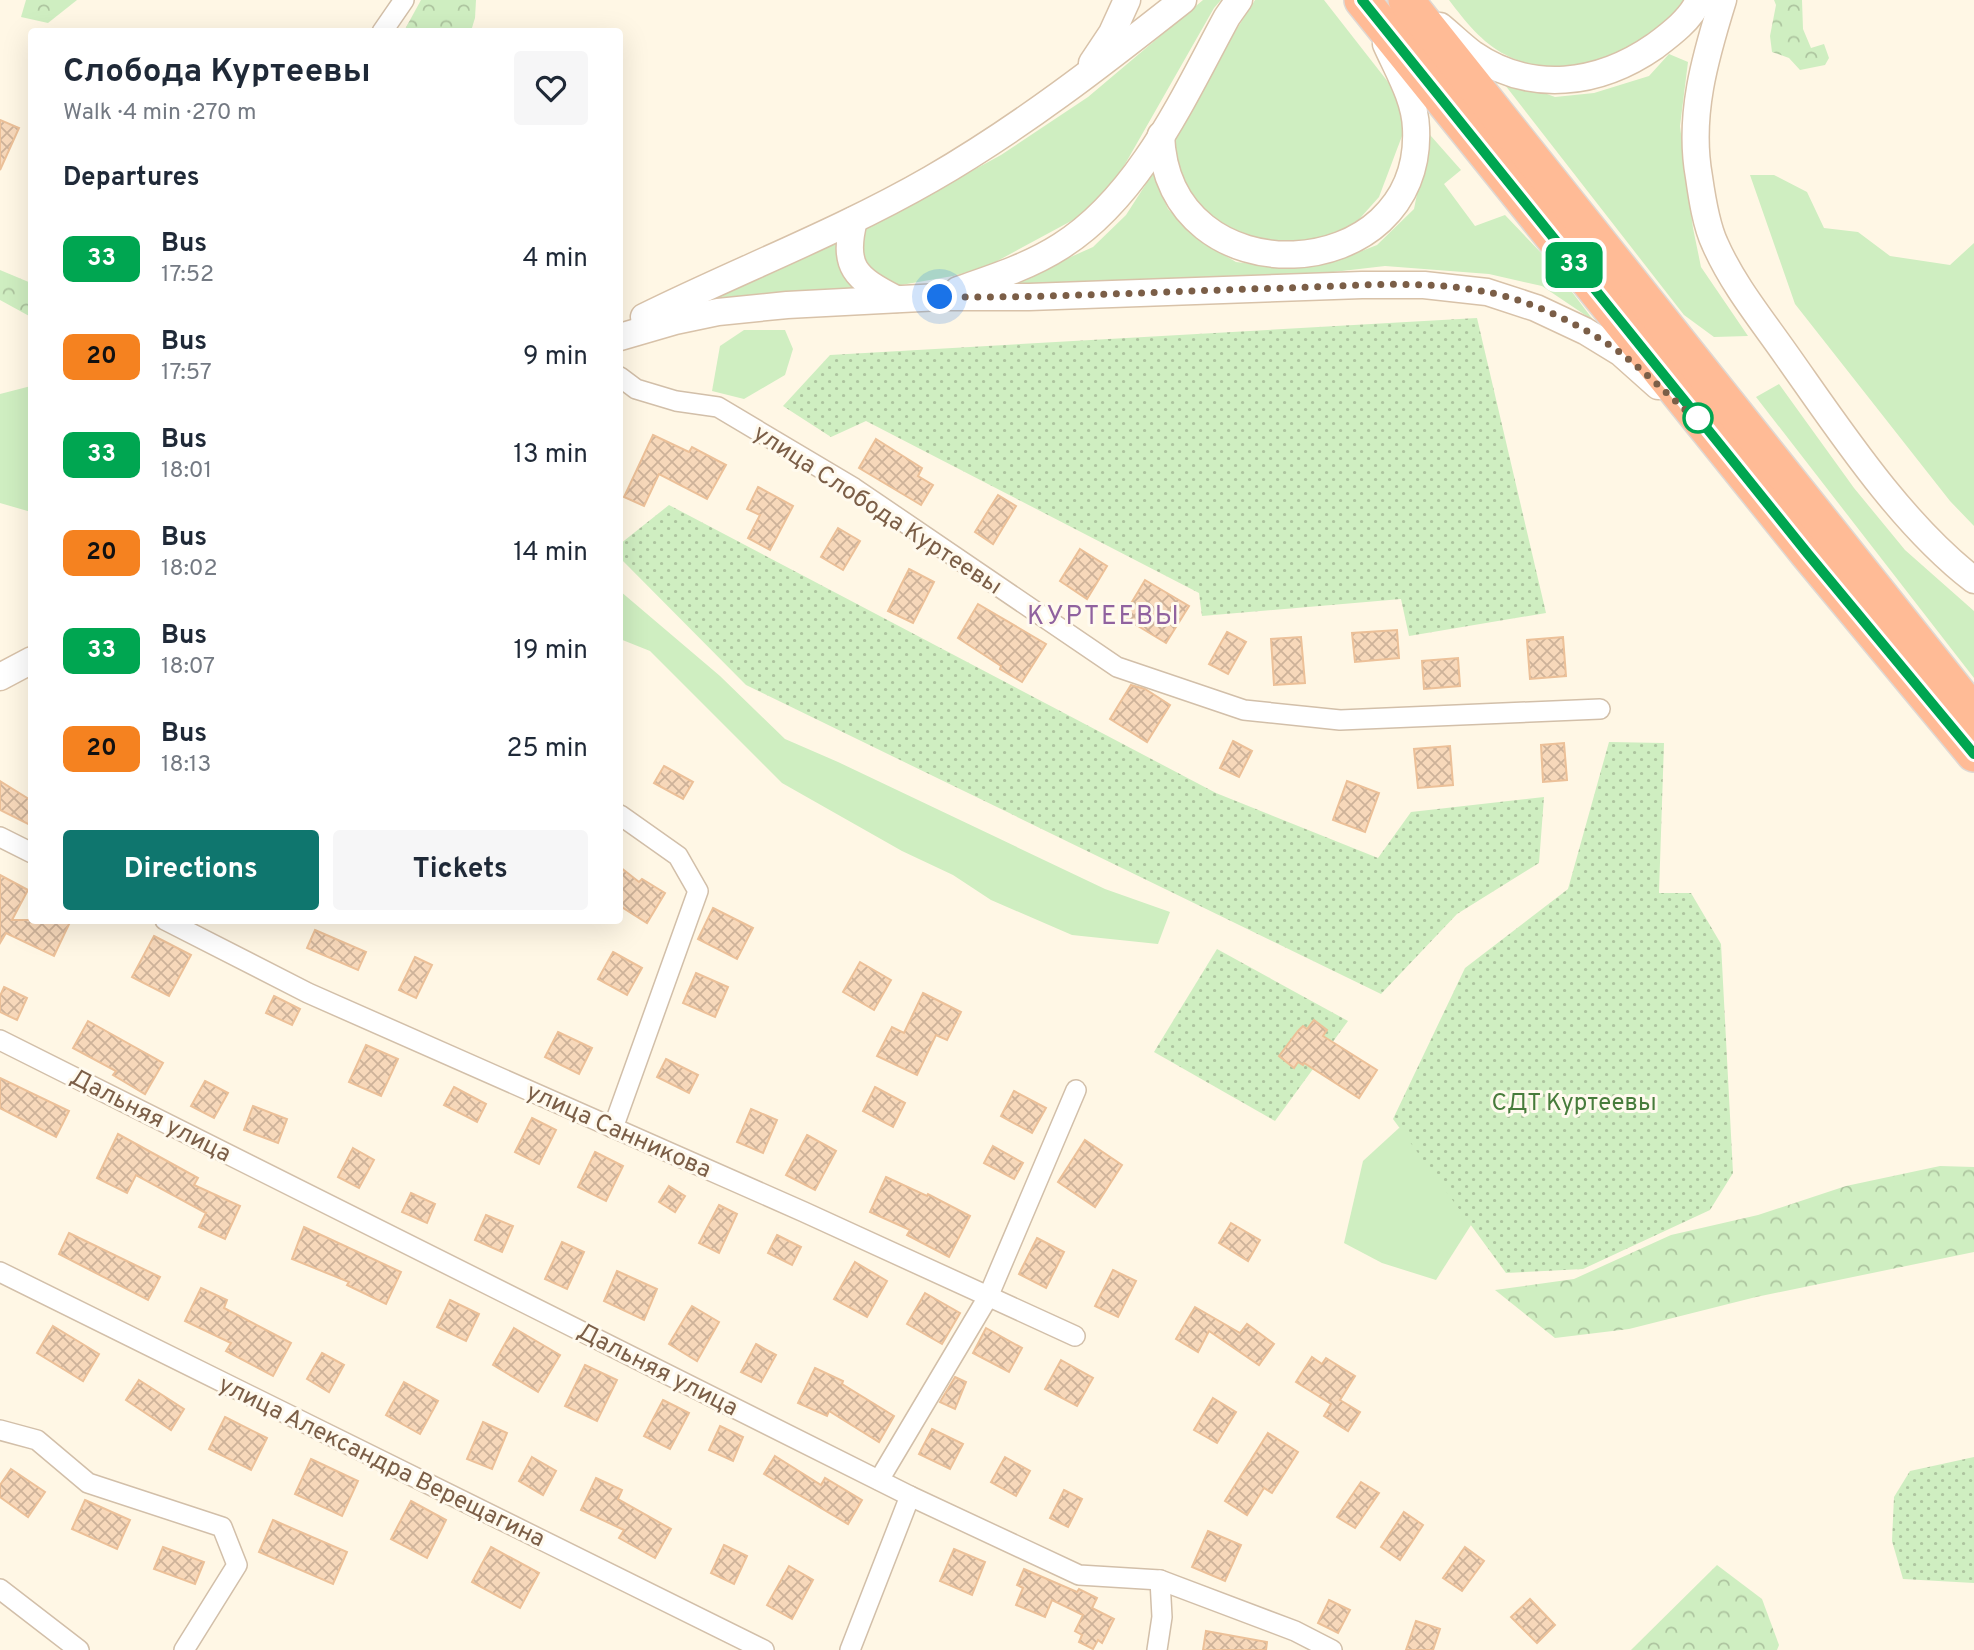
<!DOCTYPE html>
<html lang="en">
<head>
<meta charset="utf-8">
<style>
  :root { --surface:#fff; --page:#f6f6f7; --text:#1f2937; --muted:#747a83; --accent:#0f766e }
  body { margin:0; font-family:Overpass,sans-serif; background:var(--page); color:var(--text); height:100vh; display:flex; flex-direction:column; font-size:26px; white-space:nowrap }
  * { box-sizing:border-box; margin:0 }
  p { font-size:23px; color:var(--muted) }
  .icon { flex:none; width:38px; height:38px; fill:none; stroke:currentColor; stroke-width:2; stroke-linecap:round; stroke-linejoin:round }
  .map { position:relative; flex:1; overflow:hidden }
  .details { position:absolute; left:28px; top:28px; width:595px; height:896px; display:flex; flex-direction:column; background:var(--surface); border-radius:7px; box-shadow:0 7px 28px #0002 }
  .details>* { flex:none }
  .badge { padding:0 14px; border-radius:10px; font-size:24px; line-height:46px }
  .you { position:absolute; width:35px; height:35px; margin:-18px; border:5px solid #fff; border-radius:50%; background:#1a73e8; box-shadow:0 0 0 10px #1a73e833 }
  .map>.badge { position:absolute; translate:-50% -50%; box-shadow:0 0 0 4px #fff }
  h2 { padding:0 35px; font-size:26px; line-height:63px }
  .round { display:grid; place-items:center; flex:none; width:74px; height:74px; border-radius:7px; background:var(--page) }
  .overview { display:flex; align-items:center; justify-content:space-between; height:119px; padding:0 35px }
  h1 { font-size:33px; font-weight:700; line-height:52px }
  .action { display:flex; gap:14px; margin-top:auto; padding:14px 35px }
  .action a { flex:1; height:80px; border-radius:7px; background:var(--accent); color:#fff; font-size:28px; font-weight:700; line-height:80px; text-align:center }
  .action a+a { background:var(--page); color:var(--text) }
  ul { padding:0; list-style:none }
  li { display:flex; align-items:center; gap:21px; height:98px; padding:0 35px }
  li div { flex:1 }
  li b { display:block; font-size:26px }
  li em { font-style:normal }
  li .badge { min-width:77px; font-weight:700; text-align:center }
  .map>svg:first-child { display:block }
  .grass { fill:#cfeec1 }
  .forest { fill:url(#forest-crowns) }
  .garden { fill:url(#garden-dots) }
  .building { fill:url(#building-cross-hatch); stroke:#ecc098; stroke-width:2 }
  .lines { fill:none; stroke-linecap:round; stroke-linejoin:round }
  .street-casing { stroke:#d2bfa9; stroke-width:22 }
  .secondary-casing { stroke:#d8c2a9; stroke-width:29 }
  .highway-casing { stroke:#dfd8d3; stroke-width:38 }
  .street { stroke:#fff; stroke-width:19 }
  .secondary { stroke:#fff; stroke-width:26 }
  .highway { stroke:#ffbb96; stroke-width:35 }
  .line-casing { stroke:#fff; stroke-width:16 }
  .line { stroke:#00a651; stroke-width:10 }
  .walk { stroke:#7b5e47; stroke-width:7; stroke-dasharray:0 12.6 }
  .stop-dot { fill:#fff; stroke:#00a651; stroke-width:3.5 }
  .labels { text-anchor:middle; stroke-width:6; stroke-linejoin:round; paint-order:stroke }
  .street-label { font-size:24px; fill:#7b5e47; stroke:#fffaee }
  .park-label { font-size:24px; fill:#477c3b; stroke:#fffaee }
  .neighbourhood-label { font-size:26px; letter-spacing:2px; fill:#90629f; stroke:#fffaee }
</style>
</head>
<body>
<div class="map">
<svg width="1974" height="1650" viewBox="0 0 1974 1650">
  <defs>
    <pattern id="forest-crowns" width="20" height="18" patternUnits="userSpaceOnUse" patternTransform="scale(1.75)"><rect width="20" height="18" fill="#cfeec1"/><path d="M2 6a3 3 0 1 1 6 0M12 15a3 3 0 1 1 6 0" fill="none" stroke="#adc49f"/></pattern>
    <pattern id="garden-dots" width="8" height="8" patternUnits="userSpaceOnUse" patternTransform="scale(1.75)"><rect width="8" height="8" fill="#cfeec1"/><path d="M2 2h.1M6 6h.1" fill="none" stroke="#adc49f" stroke-width="1.8" stroke-linecap="round"/></pattern>
    <pattern id="building-cross-hatch" width="8" height="8" patternUnits="userSpaceOnUse" patternTransform="scale(1.75)"><rect width="8" height="8" fill="#f7d8ba"/><path d="M0 0l8 8M0 8l8-8" fill="none" stroke="#cdb299"/></pattern>
  </defs>
  <rect width="100%" height="100%" fill="#fff7e5"/>
  <g class="grass">
    <path d="M1203,0H1221L1214,8L1116,180L1086,213L988,266L953,276L895,286L879,278L864,258L861,243L867,228L1001,155L1088,97Z"/>
    <path d="M1255,0H1324L1392,87L1405,128L1379,197L1354,225L1318,244L1251,240L1222,227L1193,202L1171,144L1183,114Z"/>
    <path d="M1449,0H1685C1678,9 1670,21 1661,28C1621,63 1554,81 1506,55C1482,43 1465,21 1449,0Z"/>
    <path d="M1669,54L1688,62L1680,126L1693,228L1701,267L1748,336L1714,337L1684,315L1498,76L1555,97L1594,93L1649,76Z"/>
    <path d="M1423,127L1461,170L1444,184L1475,226L1505,215L1547,259L1594,321L1542,286L1489,274L1385,266L1316,274L995,291L1093,247L1126,215L1153,173L1168,209L1202,242L1236,262L1261,265L1339,260L1377,245L1414,209L1422,169Z"/>
    <path d="M1750,175H1774L1807,192L1824,228L1858,232L1890,256L1950,265L1974,243V526L1950,501L1795,304Z"/>
    <path d="M835,239L852,289L676,311Z"/>
    <path d="M744,330H785L793,349L785,375L744,399L712,391L720,346Z"/>
    <path d="M1779,384L1854,488L1905,550L1974,611V678L1756,397Z"/>
    <path d="M31,386H32L31,512L0,503V394Z"/>
    <path d="M620,591L720,676L785,739L838,762L1105,889L1170,912L1158,944L1072,935L991,900L953,875L902,851L782,783L650,651L620,639Z"/>
    <path d="M1399,1128L1443,1138L1471,1225L1436,1280L1382,1263L1344,1243L1363,1161Z"/>
  </g>
  <g class="forest">
    <path d="M26,0H77L48,23L21,17Z"/>
    <path d="M421,0H476L475,18L471,31H404Z"/>
    <path d="M1774,0H1802L1803,29L1811,48L1824,44L1829,58L1825,65L1800,70L1789,58L1772,52L1770,36L1776,5Z"/>
    <path d="M0,270L31,283V317L0,300Z"/>
    <path d="M1940,1166L1974,1167V1252L1756,1297L1629,1329L1555,1338L1495,1290L1574,1279L1671,1235L1758,1215L1846,1186Z"/>
    <path d="M1717,1565L1762,1599L1779,1645L1777,1650H1631Z"/>
  </g>
  <g class="garden">
    <path d="M1477,318L1546,613L1409,636L1401,599L1202,616L1199,593L866,421L831,437L783,406L830,355Z"/>
    <path d="M669,505L1216,793L1378,858L1411,812L1544,797L1539,863L1457,914L1381,994L746,685L620,558V544Z"/>
    <path d="M1609,742L1664,743L1659,893H1691L1721,944L1733,1173L1710,1210L1583,1269L1506,1273L1393,1119L1465,968L1568,889Z"/>
    <path d="M1217,949L1348,1021L1275,1121L1154,1052Z"/>
    <path d="M1974,1457V1583L1903,1579L1892,1541L1894,1497L1910,1471Z"/>
  </g>
  <g class="building">
    <path d="M0,120L19,128L0,170Z"/>
    <path d="M653,435L689,452L692,447L726,465L707,499L659,474L644,506L624,497Z"/>
    <path d="M876,439L922,468L918,476L933,485L921,505L859,468Z"/>
    <path d="M758,487L793,506L770,550L748,538L760,515L747,509Z"/>
    <path d="M998,495L1016,506L993,544L975,532Z"/>
    <path d="M838,528L860,541L843,570L821,557Z"/>
    <path d="M1080,549L1107,566L1087,599L1060,581Z"/>
    <path d="M909,569L934,582L913,623L888,611Z"/>
    <path d="M1145,580L1189,606L1166,643L1123,617Z"/>
    <path d="M978,604L1046,644L1022,682L1000,669L1001,666L958,638Z"/>
    <path d="M1397,630L1399,658L1355,662L1352,633Z"/>
    <path d="M1227,632L1246,642L1228,674L1209,664Z"/>
    <path d="M1301,637L1305,683L1274,685L1271,639Z"/>
    <path d="M1563,637L1566,676L1530,679L1527,640Z"/>
    <path d="M1458,658L1460,686L1424,689L1422,661Z"/>
    <path d="M1131,685L1145,689L1170,705L1147,742L1110,719Z"/>
    <path d="M1233,741L1252,751L1239,777L1220,768Z"/>
    <path d="M1564,743L1567,780L1543,782L1541,745Z"/>
    <path d="M1450,746L1453,785L1418,788L1414,749Z"/>
    <path d="M664,766L693,782L683,799L654,783Z"/>
    <path d="M0,781L32,801V826L0,810Z"/>
    <path d="M1347,781L1379,793L1365,832L1333,820Z"/>
    <path d="M620,867L639,882L642,879L665,893L647,923L620,906Z"/>
    <path d="M0,875L28,890L12,920H71L54,956L6,933L0,943Z"/>
    <path d="M713,908L753,928L737,959L698,939Z"/>
    <path d="M315,930L366,952L358,970L307,948Z"/>
    <path d="M154,936L191,955L169,996L132,977Z"/>
    <path d="M613,952L642,968L627,995L598,979Z"/>
    <path d="M415,957L432,965L416,998L399,990Z"/>
    <path d="M860,962L891,980L874,1010L843,992Z"/>
    <path d="M696,973L728,987L715,1017L683,1003Z"/>
    <path d="M4,987L27,998L17,1020L0,1012V996Z"/>
    <path d="M923,993L961,1012L947,1040L936,1035L917,1075L877,1056L892,1027L904,1033Z"/>
    <path d="M274,996L300,1009L292,1025L266,1013Z"/>
    <path d="M1314,1020L1327,1030L1323,1036L1377,1070L1359,1098L1304,1063L1303,1065L1298,1062L1294,1068L1279,1056L1298,1031L1303,1026L1307,1029Z"/>
    <path d="M88,1021L163,1063L145,1094L113,1075L116,1071L73,1048Z"/>
    <path d="M558,1032L592,1048L579,1074L545,1057Z"/>
    <path d="M366,1045L398,1059L381,1096L349,1082Z"/>
    <path d="M666,1059L698,1075L689,1093L657,1077Z"/>
    <path d="M0,1078L69,1111L56,1137L0,1108Z"/>
    <path d="M205,1081L228,1093L214,1118L191,1106Z"/>
    <path d="M454,1087L486,1104L477,1122L444,1105Z"/>
    <path d="M875,1087L905,1103L893,1127L863,1111Z"/>
    <path d="M1014,1091L1046,1108L1032,1133L1001,1116Z"/>
    <path d="M253,1106L287,1119L278,1143L244,1130Z"/>
    <path d="M751,1109L777,1120L763,1153L737,1142Z"/>
    <path d="M532,1118L556,1130L539,1164L515,1152Z"/>
    <path d="M118,1134L198,1178L194,1185L240,1206L225,1239L199,1227L206,1213L136,1175L127,1193L97,1178Z"/>
    <path d="M807,1135L836,1151L815,1190L786,1175Z"/>
    <path d="M1085,1140L1122,1165L1095,1207L1058,1182Z"/>
    <path d="M993,1146L1023,1163L1014,1179L984,1163Z"/>
    <path d="M353,1148L374,1160L359,1188L338,1177Z"/>
    <path d="M595,1152L623,1166L606,1201L578,1187Z"/>
    <path d="M886,1177L927,1196L928,1194L970,1216L949,1257L907,1235L910,1230L870,1212Z"/>
    <path d="M669,1186L685,1196L675,1212L659,1202Z"/>
    <path d="M411,1193L435,1204L427,1223L402,1212Z"/>
    <path d="M719,1205L737,1214L719,1253L699,1243Z"/>
    <path d="M486,1215L513,1226L502,1252L475,1240Z"/>
    <path d="M1231,1223L1260,1240L1248,1261L1219,1243Z"/>
    <path d="M304,1227L401,1272L386,1304L347,1285L349,1282L292,1259Z"/>
    <path d="M69,1233L160,1277L148,1300L59,1254Z"/>
    <path d="M777,1235L801,1247L792,1265L768,1253Z"/>
    <path d="M1037,1238L1064,1252L1046,1288L1019,1274Z"/>
    <path d="M562,1242L584,1252L567,1289L545,1279Z"/>
    <path d="M855,1262L887,1281L867,1317L834,1299Z"/>
    <path d="M1113,1270L1136,1281L1118,1317L1095,1306Z"/>
    <path d="M617,1271L657,1289L644,1320L604,1301Z"/>
    <path d="M201,1288L227,1300L224,1308L291,1343L273,1376L226,1351L231,1343L185,1321Z"/>
    <path d="M925,1293L960,1313L942,1344L907,1324Z"/>
    <path d="M450,1300L479,1314L466,1341L437,1327Z"/>
    <path d="M692,1306L719,1322L697,1361L669,1344Z"/>
    <path d="M1195,1307L1240,1333L1247,1324L1274,1344L1259,1365L1209,1331L1198,1352L1176,1339Z"/>
    <path d="M53,1326L99,1354L83,1381L37,1353Z"/>
    <path d="M514,1328L560,1355L538,1392L493,1365Z"/>
    <path d="M986,1328L1022,1348L1009,1372L973,1353Z"/>
    <path d="M756,1344L776,1355L761,1382L741,1372Z"/>
    <path d="M322,1353L344,1365L329,1392L307,1379Z"/>
    <path d="M1312,1357L1322,1364L1326,1358L1355,1376L1340,1400L1360,1412L1348,1431L1324,1416L1331,1404L1296,1382Z"/>
    <path d="M1061,1360L1093,1378L1077,1406L1045,1389Z"/>
    <path d="M585,1365L617,1380L597,1421L565,1406Z"/>
    <path d="M815,1368L843,1381L842,1384L894,1416L879,1442L829,1411L827,1416L798,1403Z"/>
    <path d="M955,1377L966,1382L955,1409L940,1402Z"/>
    <path d="M139,1380L184,1409L171,1430L126,1400Z"/>
    <path d="M404,1382L438,1401L420,1434L386,1415Z"/>
    <path d="M1213,1398L1236,1412L1217,1443L1194,1430Z"/>
    <path d="M663,1400L689,1413L670,1449L644,1436Z"/>
    <path d="M225,1417L267,1438L251,1470L209,1449Z"/>
    <path d="M483,1422L507,1433L492,1469L467,1459Z"/>
    <path d="M720,1426L743,1437L733,1461L709,1450Z"/>
    <path d="M932,1429L963,1444L950,1469L919,1454Z"/>
    <path d="M1268,1433L1298,1452L1272,1493L1264,1488L1247,1515L1225,1501Z"/>
    <path d="M775,1456L821,1485L825,1478L862,1500L848,1524L764,1474Z"/>
    <path d="M532,1457L556,1471L543,1495L519,1481Z"/>
    <path d="M1005,1457L1030,1471L1016,1496L991,1482Z"/>
    <path d="M311,1459L358,1481L342,1516L295,1494Z"/>
    <path d="M11,1469L45,1492L28,1517L0,1497V1485Z"/>
    <path d="M596,1478L622,1490L618,1499L671,1529L655,1558L619,1538L624,1530L581,1510Z"/>
    <path d="M1361,1482L1379,1493L1355,1528L1337,1517Z"/>
    <path d="M1064,1490L1082,1499L1068,1527L1050,1518Z"/>
    <path d="M85,1500L130,1520L117,1549L72,1529Z"/>
    <path d="M411,1501L446,1520L427,1558L391,1539Z"/>
    <path d="M1404,1512L1423,1525L1400,1560L1381,1547Z"/>
    <path d="M273,1520L347,1552L333,1584L259,1552Z"/>
    <path d="M1208,1531L1241,1545L1225,1581L1192,1567Z"/>
    <path d="M724,1545L747,1556L734,1584L711,1573Z"/>
    <path d="M163,1547L204,1562L195,1584L154,1569Z"/>
    <path d="M491,1547L539,1573L520,1608L472,1582Z"/>
    <path d="M1465,1547L1484,1561L1462,1591L1443,1578Z"/>
    <path d="M954,1549L985,1562L972,1595L940,1581Z"/>
    <path d="M789,1566L813,1580L792,1619L767,1605Z"/>
    <path d="M1024,1569L1077,1592L1079,1589L1097,1598L1092,1608L1114,1619L1102,1643L1098,1640L1093,1649L1079,1642L1082,1635L1075,1631L1083,1615L1052,1600L1045,1617L1016,1605L1023,1588L1017,1585Z"/>
    <path d="M1530,1599L1555,1625L1537,1643L1511,1617Z"/>
    <path d="M1329,1600L1350,1610L1338,1633L1318,1623Z"/>
    <path d="M1416,1621L1440,1629L1433,1650H1406Z"/>
    <path d="M1206,1631L1267,1642L1266,1650H1203Z"/>
  </g>
  <g class="lines">
    <defs>
      <g id="street">
        <path d="M382,32L404,0"/>
        <path d="M620,377L636,389L676,401L718,407L854,488L1117,667L1244,710L1340,720L1600,709"/>
        <path d="M0,837L32,853"/>
        <path d="M165,920L308,993L804,1212L1075,1336"/>
        <path d="M0,1040L910,1496L1079,1575L1160,1580L1295,1631L1332,1650"/>
        <path d="M613,1128L698,891L678,856L620,815"/>
        <path d="M0,1272L764,1650"/>
        <path d="M0,1430L37,1440L88,1483L222,1527L237,1565L184,1650"/>
        <path d="M879,1480L988,1297L1076,1090"/>
        <path d="M0,1589L79,1650"/>
        <path d="M850,1650L910,1496"/>
        <path d="M1157,1650L1162,1617L1160,1580"/>
      </g>
      <g id="secondary">
        <path d="M1723,0C1705,58 1688,116 1699,177C1702,198 1706,225 1715,244C1733,285 1762,320 1787,356C1840,431 1901,524 1974,580"/>
        <path d="M1440,26C1451,35 1461,45 1473,54C1531,94 1599,85 1655,46C1671,34 1691,19 1699,0"/>
        <path d="M1092,63L1112,33L1127,0"/>
        <path d="M1161,135C1167,302 1424,289 1416,128C1415,99 1398,71 1386,44"/>
        <path d="M854,220C842,267 855,278 896,299"/>
        <path d="M958,290C993,278 1030,266 1061,246C1140,196 1184,96 1227,17L1239,0"/>
        <path d="M644,317C739,270 839,232 931,179C1021,127 1102,64 1183,0"/>
        <path d="M620,337L675,321L718,312L787,305L940,297H1029L1362,285H1424L1487,292L1536,308L1585,331L1621,353L1658,386"/>
        <path d="M0,677L32,660"/>
      </g>
      <g id="highway">
        <path d="M1362,0L1808,554L1974,754"/>
        <path d="M1406,0L1974,713"/>
      </g>
    </defs>
    <use href="#street" class="street-casing"/>
    <use href="#secondary" class="secondary-casing"/>
    <use href="#highway" class="highway-casing"/>
    <use href="#street" class="street"/>
    <use href="#secondary" class="secondary"/>
    <use href="#highway" class="highway"/>
  </g>
  <g class="lines">
    <defs>
      <path id="line" d="M1362,0L1808,554L1974,754"/>
    </defs>
    <use href="#line" class="line-casing"/>
    <use href="#line" class="line"/>
    <path class="walk" d="M940,297C1055,298 1170,291 1285,288C1351,286 1422,279 1487,292C1530,300 1587,327 1622,354C1645,372 1667,394 1690,414L1698,418"/>
  </g>
  <circle class="stop-dot" cx="1698" cy="418" r="14"/>
  <g class="labels">
    <g class="street-label">
      <text transform="translate(878 509) rotate(33)" y="8">улица Слобода Куртеевы</text>
      <text transform="translate(151 1115) rotate(27)" y="8">Дальняя улица</text>
      <text transform="translate(619 1130) rotate(24)" y="8">улица Санникова</text>
      <text transform="translate(658 1369) rotate(27)" y="8">Дальняя улица</text>
      <text transform="translate(382 1461) rotate(26)" y="8">улица Александра Верещагина</text>
    </g>
    <g class="park-label">
      <text x="1574" y="1110">СДТ Куртеевы</text>
    </g>
    <g class="neighbourhood-label">
      <text x="1104" y="624">КУРТЕЕВЫ</text>
    </g>
  </g>
</svg>
<div class="you" style="left:940px;top:297px"></div>
<b class="badge" style="left:1574px;top:265px;background:#00a651;color:#fff">33</b>
<section class="details">
<div class="overview"><div><h1>Слобода Куртеевы</h1><p>Walk · 4 min · 270 m</p></div><a class="round"><svg class="icon" aria-label="heart" viewBox="0 0 24 24"><path d="M12 20l-8-8c-3-5 5-10 8-4 3-6 11-1 8 4z"/></svg></a></div>
<h2>Departures</h2>
<ul>
<li><span class="badge" style="background:#00a651;color:#fff">33</span><div><b>Bus</b><p>17:52</p></div><em>4 min</em></li>
<li><span class="badge" style="background:#f58220;color:#111">20</span><div><b>Bus</b><p>17:57</p></div><em>9 min</em></li>
<li><span class="badge" style="background:#00a651;color:#fff">33</span><div><b>Bus</b><p>18:01</p></div><em>13 min</em></li>
<li><span class="badge" style="background:#f58220;color:#111">20</span><div><b>Bus</b><p>18:02</p></div><em>14 min</em></li>
<li><span class="badge" style="background:#00a651;color:#fff">33</span><div><b>Bus</b><p>18:07</p></div><em>19 min</em></li>
<li><span class="badge" style="background:#f58220;color:#111">20</span><div><b>Bus</b><p>18:13</p></div><em>25 min</em></li>
</ul>
<div class="action"><a>Directions</a><a>Tickets</a></div>
</section>
</div>
</body>
</html>
